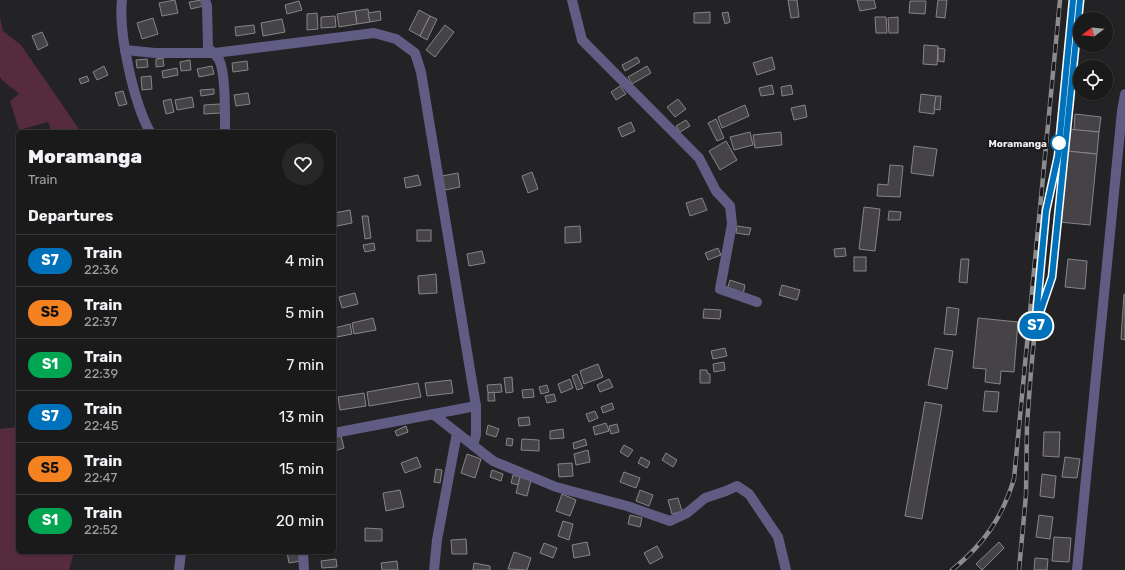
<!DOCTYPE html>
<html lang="en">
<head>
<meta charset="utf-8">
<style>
  :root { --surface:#1a1a1b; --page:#272728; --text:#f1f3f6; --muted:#9fa1a3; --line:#38383a }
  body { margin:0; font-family:Rubik,sans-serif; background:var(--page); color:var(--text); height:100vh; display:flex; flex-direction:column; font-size:15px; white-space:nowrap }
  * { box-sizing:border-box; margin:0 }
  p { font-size:13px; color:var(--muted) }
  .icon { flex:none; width:22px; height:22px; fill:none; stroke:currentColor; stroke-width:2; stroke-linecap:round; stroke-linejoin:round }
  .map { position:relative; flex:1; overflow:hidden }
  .side { position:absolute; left:16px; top:130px; width:320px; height:424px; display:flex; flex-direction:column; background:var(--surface); border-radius:6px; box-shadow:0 1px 3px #0004,0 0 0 1px var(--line) }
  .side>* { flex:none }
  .badge { padding:0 8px; border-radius:13px; font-size:14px; line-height:26px }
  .needle { width:26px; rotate:254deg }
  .fabs { position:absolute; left:1073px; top:12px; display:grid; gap:8px }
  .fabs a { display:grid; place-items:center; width:40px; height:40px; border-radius:50%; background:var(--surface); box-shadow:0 1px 3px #0004,0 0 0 1px var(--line); font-size:20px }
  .map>.badge { position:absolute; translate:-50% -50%; box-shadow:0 0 0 2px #fff }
  h2 { padding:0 12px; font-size:15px; line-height:36px }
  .round { display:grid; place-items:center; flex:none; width:42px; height:42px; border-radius:21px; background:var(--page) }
  .overview { display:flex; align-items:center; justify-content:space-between; height:68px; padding:0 12px }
  h1 { font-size:19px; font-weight:800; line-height:30px }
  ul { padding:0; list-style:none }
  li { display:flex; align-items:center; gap:12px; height:52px; padding:0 12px; border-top:1px solid var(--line) }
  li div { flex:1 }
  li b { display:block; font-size:15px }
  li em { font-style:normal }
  li .badge { min-width:44px; font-weight:700; text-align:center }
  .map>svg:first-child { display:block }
  .green { fill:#572b3e }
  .building { fill:#454345; stroke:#878587 }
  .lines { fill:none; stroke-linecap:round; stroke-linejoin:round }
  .minor { stroke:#605c84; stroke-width:10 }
  .rail-casing { stroke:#8c8b8d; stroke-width:4.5 }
  .rail { stroke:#1a191b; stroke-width:3; stroke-dasharray:9; stroke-linecap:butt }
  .line-casing { stroke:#fff; stroke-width:9 }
  .line { stroke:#0072bc; stroke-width:6 }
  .stop-dot { fill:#fff; stroke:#0072bc; stroke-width:2 }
  .labels { text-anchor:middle; stroke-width:4; stroke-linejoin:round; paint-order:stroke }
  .stop-label { font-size:10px; font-weight:bold; fill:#f2f1f3; stroke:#1a191b; text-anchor:end }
</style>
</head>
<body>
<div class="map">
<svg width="1125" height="570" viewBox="0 0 1125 570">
  <rect width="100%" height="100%" fill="#232224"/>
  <g class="green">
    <path d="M0,17L3,31L21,45L81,132H52L48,122L19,130L10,101L19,94C13,87 5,85 0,77Z"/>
    <path d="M18,427V552H74L69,570H0V429Z"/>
  </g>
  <g class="building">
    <path d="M175,0L178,13L162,16L159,3Z"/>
    <path d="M202,0L203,6L191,9L189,2Z"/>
    <path d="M788,0H797L799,17L791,18Z"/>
    <path d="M857,0H874L876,8L860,11Z"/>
    <path d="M938,0H947L945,18L936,17Z"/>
    <path d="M299,1L302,10L287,14L285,5Z"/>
    <path d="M910,1H926L925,14L909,13Z"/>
    <path d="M368,9L370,22L357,24L355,11Z"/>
    <path d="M419,10L430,16L420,36L409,30Z"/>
    <path d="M355,11L357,24L339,27L337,14Z"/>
    <path d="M380,11L381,20L370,22L368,13Z"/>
    <path d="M710,12V23H694V13Z"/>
    <path d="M728,12L730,22L725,24L722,13Z"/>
    <path d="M317,13L318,29L307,30V14Z"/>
    <path d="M335,16L336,27L321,28V17Z"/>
    <path d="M430,16L437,19L427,40L420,36Z"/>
    <path d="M875,17H886L887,33H876Z"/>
    <path d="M898,17V33H889L888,18Z"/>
    <path d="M153,18L158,34L142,39L137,23Z"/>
    <path d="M282,19L285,32L263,36L261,23Z"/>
    <path d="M254,25L255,33L236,36L235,27Z"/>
    <path d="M445,25L454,32L435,57L426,50Z"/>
    <path d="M42,32L48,45L38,50L32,36Z"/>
    <path d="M924,45L938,46L937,65L923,64Z"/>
    <path d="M938,48L945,49L944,62L938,61Z"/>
    <path d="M637,57L640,62L625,71L622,65Z"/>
    <path d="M772,57L775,69L757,75L753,63Z"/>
    <path d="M163,58L164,66L156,67V59Z"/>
    <path d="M147,59L148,67L137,68L136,60Z"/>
    <path d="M190,60L191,70L181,71L180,62Z"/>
    <path d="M247,61L248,70L233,72L232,63Z"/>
    <path d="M104,66L108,75L97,80L93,72Z"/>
    <path d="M212,66L214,74L199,77L197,69Z"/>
    <path d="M647,66L651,73L632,84L628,77Z"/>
    <path d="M177,68L178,75L163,78L162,71Z"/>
    <path d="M87,76L89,81L81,84L79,79Z"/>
    <path d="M151,76L152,89L142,90L141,77Z"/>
    <path d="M772,85L774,94L761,96L759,88Z"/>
    <path d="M791,85L793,94L782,96L781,87Z"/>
    <path d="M620,86L626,94L616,100L611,92Z"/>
    <path d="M214,89V94L201,96L200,90Z"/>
    <path d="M123,91L127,104L119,106L115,93Z"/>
    <path d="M248,93L250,104L236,106L234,95Z"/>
    <path d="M921,94L936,96L934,114L919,112Z"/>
    <path d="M936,96H941L940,110L934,109Z"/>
    <path d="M192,97L194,107L177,110L175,100Z"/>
    <path d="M171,99L174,112L166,114L163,101Z"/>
    <path d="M678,99L686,109L675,117L667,107Z"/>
    <path d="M220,104L221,113L204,114V105Z"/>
    <path d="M745,105L749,116L722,128L718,117Z"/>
    <path d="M805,105L807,117L794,120L791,108Z"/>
    <path d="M1075,114L1101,117L1099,132L1074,130Z"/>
    <path d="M716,119L724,138L717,141L708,123Z"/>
    <path d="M686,120L690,126L680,132L676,126Z"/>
    <path d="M631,122L635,131L622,137L618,128Z"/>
    <path d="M1068,129L1099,132L1097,154L1066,151Z"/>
    <path d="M750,132L753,145L734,150L730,137Z"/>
    <path d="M781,132L782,145L755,148L753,135Z"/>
    <path d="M726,141L737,160L720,170L709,151Z"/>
    <path d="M914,146L937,149L933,176L911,173Z"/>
    <path d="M1066,151L1097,154L1090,225L1059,222Z"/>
    <path d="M890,165L903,166L900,197L877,196L878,184L888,185Z"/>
    <path d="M532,172L538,189L528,193L522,176Z"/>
    <path d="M458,173L460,187L445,190L442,176Z"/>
    <path d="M418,175L421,185L406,188L404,178Z"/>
    <path d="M702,198L707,210L690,216L686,203Z"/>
    <path d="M864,207L880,209L875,251L859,249Z"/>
    <path d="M350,210L352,223L337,226L334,213Z"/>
    <path d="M889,211L901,212L900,220H888Z"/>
    <path d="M362,216H368L371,238L365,239Z"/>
    <path d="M580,226L581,242L565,243V227Z"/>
    <path d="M737,226L751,228L749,235L736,233Z"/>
    <rect x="417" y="230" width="14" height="11"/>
    <path d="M374,243L375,250L365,252L363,245Z"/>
    <path d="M718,248L721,255L708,260L705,253Z"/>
    <path d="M845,248L846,256L835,257L834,249Z"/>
    <path d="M482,251L485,263L469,266L467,254Z"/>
    <rect x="854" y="257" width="12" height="14"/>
    <path d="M961,259H969L967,283L959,282Z"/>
    <path d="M1068,259L1087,261L1085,289L1065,287Z"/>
    <path d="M436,274L437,293L419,294L418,276Z"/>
    <path d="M730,280L745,285L743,295L727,290Z"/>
    <path d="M782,285L800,290L797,300L779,295Z"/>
    <path d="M355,293L358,304L342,308L339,297Z"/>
    <path d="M1124,294H1125V340L1121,339Z"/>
    <path d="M947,307L959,309L956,335L944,334Z"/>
    <path d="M704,309L721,310L720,319L703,318Z"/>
    <path d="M373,318L376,330L354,334L352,323Z"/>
    <path d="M978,318L1018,322L1014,372L1001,371L1000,384L985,382L986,369L973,368Z"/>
    <path d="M350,324L352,334L337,337L335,328Z"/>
    <path d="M725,348L727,356L713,359L711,351Z"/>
    <path d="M935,348L953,351L947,389L928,385Z"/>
    <path d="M724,362L725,370L714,372L713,364Z"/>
    <path d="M598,364L603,377L584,384L580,371Z"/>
    <path d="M700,370H707V373L710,374V383H700Z"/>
    <path d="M577,374L583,388L577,390L572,376Z"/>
    <path d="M512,377L513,392L506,393L504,378Z"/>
    <path d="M570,379L573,388L561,393L558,384Z"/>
    <path d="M609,379L613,387L600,392L597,385Z"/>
    <path d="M451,380L453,393L427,396L425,383Z"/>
    <path d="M418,383L421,397L369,406L367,392Z"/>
    <path d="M501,384L502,392L488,393L487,385Z"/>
    <path d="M547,385L549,392L541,394L539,387Z"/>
    <path d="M533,389L534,397L523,398L522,390Z"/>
    <path d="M985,391L999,392L997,412L983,411Z"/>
    <path d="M494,392L495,401H488V393Z"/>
    <path d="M364,393L366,406L340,410L338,397Z"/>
    <path d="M554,394L556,401L547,403L545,396Z"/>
    <path d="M925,402L942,405L922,519L905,516Z"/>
    <path d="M612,403L614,409L603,413L601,407Z"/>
    <path d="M595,411L598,418L589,422L586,414Z"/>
    <path d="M529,417L530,425L519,426L518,418Z"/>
    <path d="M606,423L609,431L595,435L593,427Z"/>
    <path d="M617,424L619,432L611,434L609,426Z"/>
    <path d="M488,425L499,429L496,437L486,434Z"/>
    <path d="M406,426L408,432L397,436L395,431Z"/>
    <path d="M563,429L564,438L550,439V431Z"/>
    <path d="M1044,432H1060L1059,457L1043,456Z"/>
    <path d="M341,436L344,448L334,451V437Z"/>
    <path d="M507,438L513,439L512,446L506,445Z"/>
    <path d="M522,439L539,440V451L521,450Z"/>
    <path d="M585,439L587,445L574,449L573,443Z"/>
    <path d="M624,445L633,450L628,457L620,452Z"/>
    <path d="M588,450L590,462L576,465L574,454Z"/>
    <path d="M666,453L677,460L673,467L662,460Z"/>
    <path d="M467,454L481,459L475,478L461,473Z"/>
    <path d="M417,457L421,467L405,473L401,463Z"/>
    <path d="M641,457L650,462L647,468L638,463Z"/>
    <path d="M1065,457L1080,459L1077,478L1062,477Z"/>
    <path d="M572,463L573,476L559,477L558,464Z"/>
    <path d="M436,469L442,470L440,483L434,482Z"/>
    <path d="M492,470L503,474L501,481L490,477Z"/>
    <path d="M624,472L640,478L636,488L620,482Z"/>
    <path d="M1042,474L1056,476L1054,498L1040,496Z"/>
    <path d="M513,475L520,477L518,485L511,483Z"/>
    <path d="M520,477L531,480L527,496L516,493Z"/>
    <path d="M400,490L404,507L386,511L383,493Z"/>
    <path d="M640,490L653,495L649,506L636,501Z"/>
    <path d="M562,494L576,500L570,516L556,511Z"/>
    <path d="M678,498L682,511L672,514L668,500Z"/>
    <path d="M630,515L642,518L640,527L628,524Z"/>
    <path d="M1039,515L1053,517L1050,539L1036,537Z"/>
    <path d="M563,521L573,524L569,540L558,536Z"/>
    <path d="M365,528L382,529V541H365Z"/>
    <path d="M1054,537L1071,538L1069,562L1052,561Z"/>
    <path d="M466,539L467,554H452L451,540Z"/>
    <path d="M587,542L590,555L574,558L572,545Z"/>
    <path d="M999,542L1004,548L982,570L976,564Z"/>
    <path d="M544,543L557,548L553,558L540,553Z"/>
    <path d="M657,546L663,557L650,564L644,553Z"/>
    <path d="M287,552H299L301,561L289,563Z"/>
    <path d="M514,552L531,558L527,570L508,569Z"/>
    <path d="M1035,558L1048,559L1047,570H1034Z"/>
    <path d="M336,559L337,567L322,568L321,561Z"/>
    <path d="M397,561L398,570H382L381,563Z"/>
    <path d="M474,563L490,566V570H473Z"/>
  </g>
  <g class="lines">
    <g class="minor">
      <path d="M122,0C118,33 134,103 150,132"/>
      <path d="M205,0L207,6L208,48C213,52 218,56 220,62C226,77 225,115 225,132"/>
      <path d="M572,0L582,40L699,158L716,191L730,206L732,224L720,289L757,302"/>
      <path d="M125,50L155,53H215L374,33L396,39L415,53L421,72L476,406L334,433"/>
      <path d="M433,414L493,461L556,487L627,506L670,521L687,513L705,498L726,491L737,486L749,494L778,537L786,570"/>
      <path d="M473,445L476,435V406"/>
      <path d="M303,552L304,570"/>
      <path d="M179,570L181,552"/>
      <path d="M434,570L437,540L457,433"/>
      <path d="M1077,570L1122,111L1125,94"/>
    </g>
    <defs>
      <g id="rail">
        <path d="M1040,312L1051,277L1080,0"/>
        <path d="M952,570C984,544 1002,518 1014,479L1060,0"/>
        <path d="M1019,570L1026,495L1027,424L1031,371L1046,211L1058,156L1073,0"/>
      </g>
    </defs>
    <use href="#rail" class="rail-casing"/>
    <use href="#rail" class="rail"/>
  </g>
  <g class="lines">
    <defs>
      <path id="line" d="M1073,0L1058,156L1046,211L1035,327L1052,277L1080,0"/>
    </defs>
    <use href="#line" class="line-casing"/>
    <use href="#line" class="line"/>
  </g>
  <circle class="stop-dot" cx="1059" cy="143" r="8"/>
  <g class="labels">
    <g class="stop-label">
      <text x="1047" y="147">Moramanga</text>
    </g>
  </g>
</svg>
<div class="fabs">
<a><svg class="needle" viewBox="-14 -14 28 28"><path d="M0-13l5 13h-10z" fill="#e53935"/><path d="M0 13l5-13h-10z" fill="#9fa1a3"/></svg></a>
<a><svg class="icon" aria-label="locate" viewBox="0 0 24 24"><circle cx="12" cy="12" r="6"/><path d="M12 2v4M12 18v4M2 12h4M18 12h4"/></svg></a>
</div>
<b class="badge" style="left:1036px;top:326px;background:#0072bc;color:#fff">S7</b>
<section class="side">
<div class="overview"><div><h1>Moramanga</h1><p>Train</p></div><a class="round"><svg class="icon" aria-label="heart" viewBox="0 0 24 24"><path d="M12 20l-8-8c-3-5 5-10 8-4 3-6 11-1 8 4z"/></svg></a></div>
<h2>Departures</h2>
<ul>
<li><span class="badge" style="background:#0072bc;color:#fff">S7</span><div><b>Train</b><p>22:36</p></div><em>4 min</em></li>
<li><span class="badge" style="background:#f58220;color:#111">S5</span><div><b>Train</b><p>22:37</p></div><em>5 min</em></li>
<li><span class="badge" style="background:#00a651;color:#fff">S1</span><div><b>Train</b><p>22:39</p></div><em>7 min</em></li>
<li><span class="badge" style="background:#0072bc;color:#fff">S7</span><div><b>Train</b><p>22:45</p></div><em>13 min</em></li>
<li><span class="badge" style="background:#f58220;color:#111">S5</span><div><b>Train</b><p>22:47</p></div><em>15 min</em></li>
<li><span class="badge" style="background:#00a651;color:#fff">S1</span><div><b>Train</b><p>22:52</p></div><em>20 min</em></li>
</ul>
</section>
</div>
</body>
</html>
